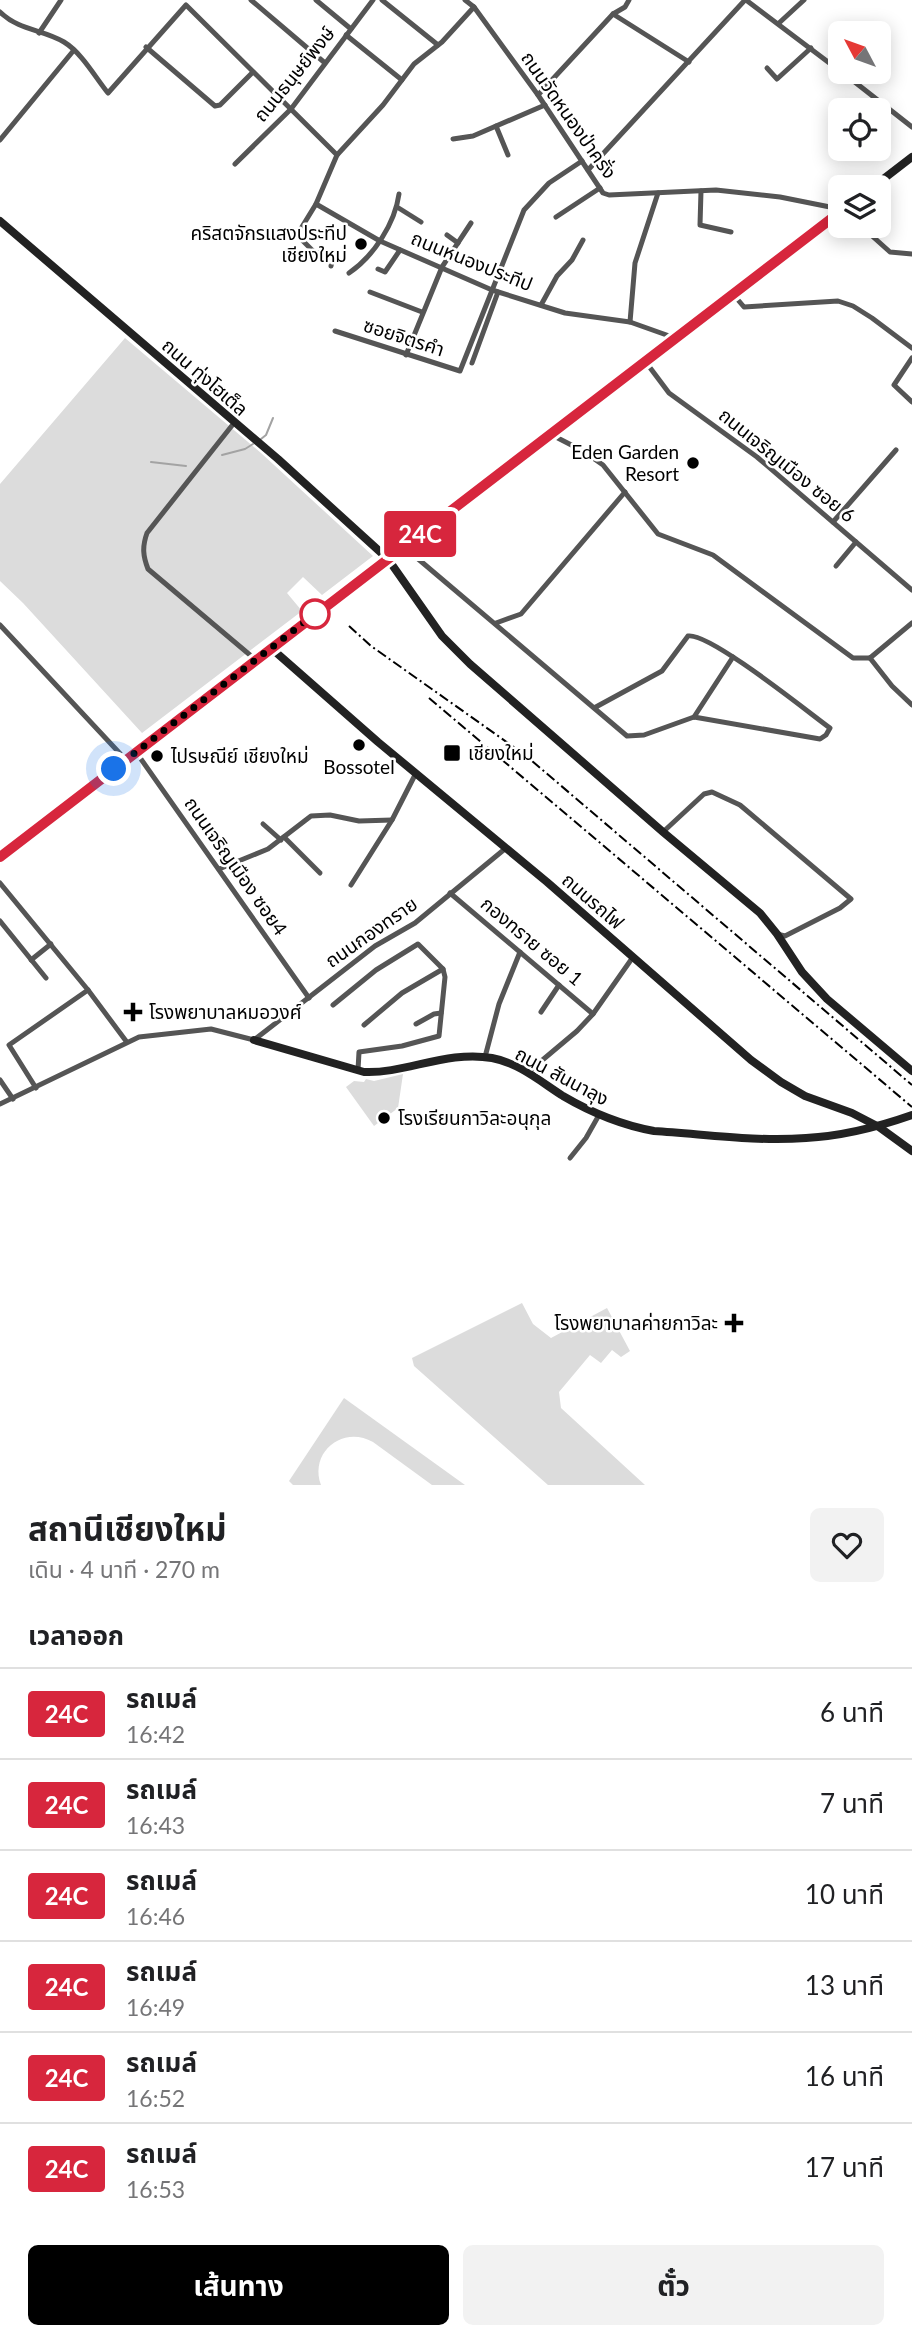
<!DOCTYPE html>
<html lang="th">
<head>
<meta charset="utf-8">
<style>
  :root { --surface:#fff; --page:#f2f2f2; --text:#202124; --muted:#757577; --line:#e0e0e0; --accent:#000 }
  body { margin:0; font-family:Lato,"Noto Sans Thai",sans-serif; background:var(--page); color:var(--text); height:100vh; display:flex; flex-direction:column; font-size:26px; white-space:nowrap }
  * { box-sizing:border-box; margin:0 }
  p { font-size:23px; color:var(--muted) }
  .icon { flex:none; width:38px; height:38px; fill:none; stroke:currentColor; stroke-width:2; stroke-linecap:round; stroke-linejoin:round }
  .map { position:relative; height:1485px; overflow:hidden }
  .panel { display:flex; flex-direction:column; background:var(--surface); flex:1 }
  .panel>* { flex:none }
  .badge { padding:0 14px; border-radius:5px; font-size:24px; line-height:46px }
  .needle { width:46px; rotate:311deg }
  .controls { position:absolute; left:828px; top:21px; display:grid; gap:14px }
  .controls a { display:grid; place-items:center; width:63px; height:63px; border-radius:10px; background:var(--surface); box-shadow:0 4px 18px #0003; font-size:35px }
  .you { position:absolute; width:35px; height:35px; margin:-18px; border:5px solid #fff; border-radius:50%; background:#1a73e8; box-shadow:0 0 0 10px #1a73e833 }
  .map>.badge { position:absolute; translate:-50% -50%; box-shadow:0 0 0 4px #fff }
  h2 { padding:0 28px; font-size:26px; line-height:63px }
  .round { display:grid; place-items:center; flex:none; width:74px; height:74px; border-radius:10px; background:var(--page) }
  .overview { display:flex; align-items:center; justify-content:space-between; height:119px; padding:0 28px }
  h1 { font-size:33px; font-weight:700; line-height:52px }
  .action { display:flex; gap:14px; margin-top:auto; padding:14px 28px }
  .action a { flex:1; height:80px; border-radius:10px; background:var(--accent); color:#fff; font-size:28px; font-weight:700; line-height:80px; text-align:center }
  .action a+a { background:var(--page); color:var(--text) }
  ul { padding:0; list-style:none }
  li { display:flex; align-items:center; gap:21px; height:91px; padding:0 28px; border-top:2px solid var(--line) }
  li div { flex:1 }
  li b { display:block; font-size:26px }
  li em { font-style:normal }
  li .badge { min-width:77px; font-weight:700; text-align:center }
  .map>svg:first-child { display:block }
  .green { fill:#dcdcdc }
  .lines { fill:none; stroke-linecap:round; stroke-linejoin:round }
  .stream { stroke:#a3a3a3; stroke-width:2 }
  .street { stroke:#555; stroke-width:5 }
  .secondary { stroke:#222; stroke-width:8 }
  .rail { stroke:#000; stroke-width:2; stroke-dasharray:10 3.5 2 3.5; stroke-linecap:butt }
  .line-casing { stroke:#fff; stroke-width:16 }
  .line { stroke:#d7263d; stroke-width:10 }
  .walk { stroke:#000; stroke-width:7; stroke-dasharray:0 12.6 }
  .poi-dot { fill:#000; stroke:#fff; stroke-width:2.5 }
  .stop-dot { fill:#fff; stroke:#d7263d; stroke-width:3.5 }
  .labels { text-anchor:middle; stroke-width:5; stroke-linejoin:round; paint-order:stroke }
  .street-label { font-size:19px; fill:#000; stroke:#fff }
  .poi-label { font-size:19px; fill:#000; stroke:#fff; text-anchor:start }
</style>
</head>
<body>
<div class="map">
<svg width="912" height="1485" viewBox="0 0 912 1485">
  <rect width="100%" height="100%" fill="#fff"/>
  <g class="green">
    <path d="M125,338L261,453L373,556L322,595L303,577L287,593L302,611L142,733L23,603L0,581V484Z"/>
    <path d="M403,1074L398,1108L374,1126L346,1087L354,1081L364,1082L366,1079L374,1081Z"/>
    <path d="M522,1303L533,1324L551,1338L607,1308L630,1351L621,1357L612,1350L601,1363L590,1355L559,1392L561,1408L645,1485H548L414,1366L412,1358Z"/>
    <path d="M344,1398L465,1485H432L373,1442C343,1425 309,1452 321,1485H293L289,1481Z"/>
  </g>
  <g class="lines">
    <g class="stream">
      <path d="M261,439L266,435L273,418"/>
      <path d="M222,455L245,449L253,444"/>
      <path d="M151,462L186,466"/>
    </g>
    <g class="street">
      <path d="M251,0L325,63"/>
      <path d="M316,0L351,29"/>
      <path d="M382,0L438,45"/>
      <path d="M465,0L474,7L538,95L603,193L609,195L716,190L780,197L840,209"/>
      <path d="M746,0L840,71"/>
      <path d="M0,12C20,31 42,29 64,42C82,53 95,77 108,93L186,5L337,155"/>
      <path d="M613,14L689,62"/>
      <path d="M779,23L804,0"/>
      <path d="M39,33L61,0"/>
      <path d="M346,35L402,80"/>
      <path d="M146,47L215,106L220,105L253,72"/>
      <path d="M767,68L777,79L811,48"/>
      <path d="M842,72L912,127"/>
      <path d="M538,95L613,14L625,7L629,0"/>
      <path d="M496,126L508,155"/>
      <path d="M453,139L473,136L545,105"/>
      <path d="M0,140L74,50"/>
      <path d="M235,164L291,109L373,0"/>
      <path d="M588,170L745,0"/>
      <path d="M701,191L700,225L731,232"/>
      <path d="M316,204L380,241L492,290L565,313L630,322L675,338"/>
      <path d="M397,207L421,222"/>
      <path d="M556,217L600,188"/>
      <path d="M861,226L890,252L912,254"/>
      <path d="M447,235L458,243"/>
      <path d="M331,266L332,261L329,255L322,252L315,253L297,235L316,204L337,155L383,105L414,64L442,42L474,7"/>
      <path d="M378,269L385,272L400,250"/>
      <path d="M349,273C374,256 395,223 399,194"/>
      <path d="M370,292L422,312"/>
      <path d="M733,294L744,307L838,301L853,306L872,318L912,348"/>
      <path d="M541,305L557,276L572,260L583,240"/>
      <path d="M630,322L635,263L658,193"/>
      <path d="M335,331L460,371L524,210L549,183L582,161"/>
      <path d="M406,355L442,267L471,223"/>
      <path d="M912,358L894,385L912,402"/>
      <path d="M645,361L669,393L757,457L912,590"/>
      <path d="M472,363L498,292"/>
      <path d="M234,423L147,533C142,547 143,556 148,569L256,660"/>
      <path d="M550,434L583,451L603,465L658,534L713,555L853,658H870"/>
      <path d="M833,522L896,450"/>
      <path d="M404,547L627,736L644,735L694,717L820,739L826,735L830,728C808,712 709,632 688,636L662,671L594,708"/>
      <path d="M836,566L856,542"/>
      <path d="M496,623L521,614L625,492"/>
      <path d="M0,625L126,760"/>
      <path d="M870,658L892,686L912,705"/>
      <path d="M870,658L912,623"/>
      <path d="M694,717L733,657"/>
      <path d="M136,752L309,998"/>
      <path d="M263,824L281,840"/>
      <path d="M663,832L704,794L712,792L740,805L851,899L840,908L785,936L777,934"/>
      <path d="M284,837L320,873"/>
      <path d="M219,869L268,849L311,816L330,815L359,821L392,820"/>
      <path d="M0,883L88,990L126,1041"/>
      <path d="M351,885L392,820L416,773"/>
      <path d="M450,893L593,1014"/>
      <path d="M0,921L46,978"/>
      <path d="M31,960L51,944"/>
      <path d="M333,1005L376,970L418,944L443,969L445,977L439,1036L402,1046L359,1052L358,1070"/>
      <path d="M541,1012L559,985"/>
      <path d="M416,1024L434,1014L441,1013"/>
      <path d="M364,1025L402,993L443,969"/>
      <path d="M485,1057L499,1004L520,952"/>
      <path d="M527,1073L577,1031L593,1014L633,957"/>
      <path d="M0,1080L13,1099"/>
      <path d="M36,1088L9,1045L88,990"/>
      <path d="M0,1104L139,1037L211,1029L254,1040L375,946L415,923L506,848"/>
      <path d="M570,1158L586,1138L599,1115"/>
    </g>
    <g class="secondary">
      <path d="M873,187L912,157"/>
      <path d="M0,221L278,459L388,559L442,636L470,664L663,832L760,913L777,934L802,972L827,999L912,1071"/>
      <path d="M271,648L378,742L547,882L751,1060L781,1082L805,1096L852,1113L879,1127L912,1151"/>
      <path d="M0,857L840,212"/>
      <path d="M254,1040L364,1072C405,1074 447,1050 492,1058C519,1063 541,1082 563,1096C592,1113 621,1125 654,1131C704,1134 756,1142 806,1138C842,1136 878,1127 912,1115"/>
    </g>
    <g class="rail">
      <path d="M349,626L371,646L525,755L912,1085"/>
      <path d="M429,698L912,1107"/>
    </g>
  </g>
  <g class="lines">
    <defs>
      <path id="line" d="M0,857L840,212"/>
    </defs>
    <use href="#line" class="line-casing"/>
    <use href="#line" class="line"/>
    <path class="walk" d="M114,769L315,614"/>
  </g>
  <g class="poi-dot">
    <circle cx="361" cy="244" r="7"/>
    <circle cx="693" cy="463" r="7"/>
    <circle cx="359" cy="745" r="7"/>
    <rect x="443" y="744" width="18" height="18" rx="3.5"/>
    <circle cx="157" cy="756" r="7"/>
    <path d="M129.5 1001.5h7v7h7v7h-7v7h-7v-7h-7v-7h7z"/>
    <circle cx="384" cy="1118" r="7"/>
    <path d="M730.5 1312.5h7v7h7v7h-7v7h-7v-7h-7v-7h7z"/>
  </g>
  <circle class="stop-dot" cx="315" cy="614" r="14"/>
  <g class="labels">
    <g class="street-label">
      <text transform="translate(294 74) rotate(-51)" y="7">ถนนธนุษย์พงษ์</text>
      <text transform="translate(569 115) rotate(55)" y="7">ถนนวัดหนองป่าครั่ง</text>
      <text transform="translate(472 261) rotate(22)" y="7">ถนนหนองประทีป</text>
      <text transform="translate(404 337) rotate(18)" y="7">ซอยจิตรคำ</text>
      <text transform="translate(205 377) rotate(41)" y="7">ถนน ทุ่งโฮเต็ล</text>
      <text transform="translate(787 465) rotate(39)" y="7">ถนนเจริญเมือง ซอย 6</text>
      <text transform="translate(236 866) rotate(55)" y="7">ถนนเจริญเมือง ซอย4</text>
      <text transform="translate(593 901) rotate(41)" y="7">ถนนรถไฟ</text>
      <text transform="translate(371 932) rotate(-35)" y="7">ถนนกองทราย</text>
      <text transform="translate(532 941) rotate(40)" y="7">กองทราย ซอย 1</text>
      <text transform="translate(562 1076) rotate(28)" y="7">ถนน สันนาลุง</text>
    </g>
    <g class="poi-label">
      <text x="347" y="240" text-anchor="end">คริสตจักรแสงประทีป<tspan x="347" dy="22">เชียงใหม่</tspan></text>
      <text x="679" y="459" text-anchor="end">Eden Garden<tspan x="679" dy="22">Resort</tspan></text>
      <text x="468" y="760">เชียงใหม่</text>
      <text x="171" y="763">ไปรษณีย์ เชียงใหม่</text>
      <text x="359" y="774" text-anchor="middle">Bossotel</text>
      <text x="149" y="1019">โรงพยาบาลหมอวงศ์</text>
      <text x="398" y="1125">โรงเรียนกาวิละอนุกุล</text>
      <text x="718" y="1330" text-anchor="end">โรงพยาบาลค่ายกาวิละ</text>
    </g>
  </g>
</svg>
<div class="controls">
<a><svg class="needle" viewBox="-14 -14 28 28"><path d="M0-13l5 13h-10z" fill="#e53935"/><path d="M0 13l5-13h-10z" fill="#757577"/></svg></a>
<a><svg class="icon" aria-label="locate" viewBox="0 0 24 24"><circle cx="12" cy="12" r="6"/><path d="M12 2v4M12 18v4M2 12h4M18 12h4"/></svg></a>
<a><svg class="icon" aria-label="layers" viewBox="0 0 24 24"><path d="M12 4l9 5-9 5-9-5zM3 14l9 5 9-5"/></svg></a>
</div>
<div class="you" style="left:114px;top:769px"></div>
<b class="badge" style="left:420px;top:534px;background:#d7263d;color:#fff">24C</b>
</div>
<section class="panel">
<div class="overview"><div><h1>สถานีเชียงใหม่</h1><p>เดิน · 4 นาที · 270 m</p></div><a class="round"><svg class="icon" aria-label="heart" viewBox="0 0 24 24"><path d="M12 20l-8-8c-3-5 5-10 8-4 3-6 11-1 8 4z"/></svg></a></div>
<h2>เวลาออก</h2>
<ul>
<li><span class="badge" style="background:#d7263d;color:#fff">24C</span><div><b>รถเมล์</b><p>16:42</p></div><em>6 นาที</em></li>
<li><span class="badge" style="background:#d7263d;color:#fff">24C</span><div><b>รถเมล์</b><p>16:43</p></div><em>7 นาที</em></li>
<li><span class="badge" style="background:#d7263d;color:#fff">24C</span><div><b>รถเมล์</b><p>16:46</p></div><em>10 นาที</em></li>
<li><span class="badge" style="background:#d7263d;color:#fff">24C</span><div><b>รถเมล์</b><p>16:49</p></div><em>13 นาที</em></li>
<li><span class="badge" style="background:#d7263d;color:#fff">24C</span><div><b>รถเมล์</b><p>16:52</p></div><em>16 นาที</em></li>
<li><span class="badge" style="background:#d7263d;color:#fff">24C</span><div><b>รถเมล์</b><p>16:53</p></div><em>17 นาที</em></li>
</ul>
<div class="action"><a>เส้นทาง</a><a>ตั๋ว</a></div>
</section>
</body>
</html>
